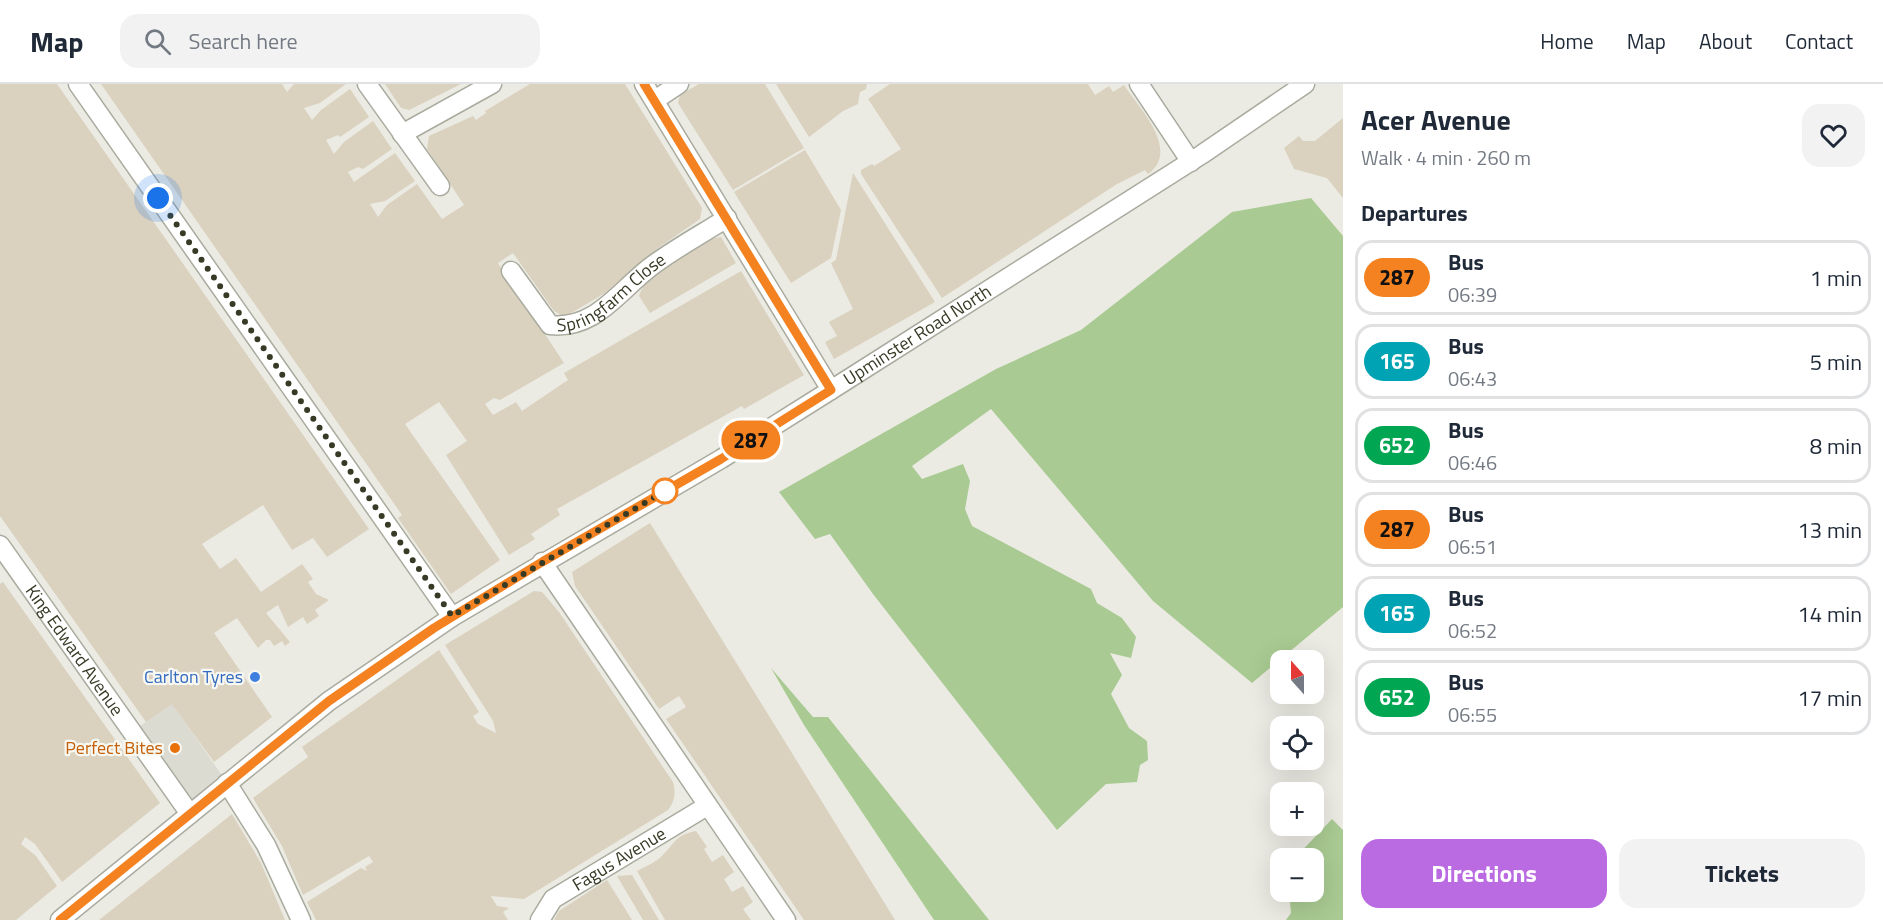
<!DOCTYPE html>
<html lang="en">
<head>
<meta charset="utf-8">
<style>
  :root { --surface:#fff; --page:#f2f2f3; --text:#1f2937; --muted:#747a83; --line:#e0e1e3; --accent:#ba6be2 }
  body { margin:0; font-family:"Titillium Web",sans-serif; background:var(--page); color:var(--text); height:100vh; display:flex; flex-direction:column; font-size:22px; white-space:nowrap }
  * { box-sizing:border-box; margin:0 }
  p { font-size:20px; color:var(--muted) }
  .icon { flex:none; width:33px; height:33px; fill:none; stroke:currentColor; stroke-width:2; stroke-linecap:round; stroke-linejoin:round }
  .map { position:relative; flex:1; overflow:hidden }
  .drawer { display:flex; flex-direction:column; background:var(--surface); width:540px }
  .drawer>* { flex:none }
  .badge { padding:0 12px; border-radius:20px; font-size:21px; line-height:39px }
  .needle { width:39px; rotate:339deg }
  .controls { position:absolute; left:1270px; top:566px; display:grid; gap:12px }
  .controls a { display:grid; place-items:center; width:54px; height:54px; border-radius:12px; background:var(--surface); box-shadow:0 6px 24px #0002; font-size:30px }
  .you { position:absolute; width:30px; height:30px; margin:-15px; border:4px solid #fff; border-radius:50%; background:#1a73e8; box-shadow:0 0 0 9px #1a73e833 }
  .map>.badge { position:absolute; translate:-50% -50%; box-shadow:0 0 0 3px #fff }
  h2 { padding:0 18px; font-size:22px; line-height:54px }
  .round { display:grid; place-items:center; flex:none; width:63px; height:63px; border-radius:18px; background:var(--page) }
  .headline { display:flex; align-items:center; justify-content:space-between; height:102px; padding:0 18px }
  h1 { font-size:28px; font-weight:700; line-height:45px }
  .button { display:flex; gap:12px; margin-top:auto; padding:12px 18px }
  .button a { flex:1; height:69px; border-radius:18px; background:var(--accent); color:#fff; font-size:24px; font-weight:700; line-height:69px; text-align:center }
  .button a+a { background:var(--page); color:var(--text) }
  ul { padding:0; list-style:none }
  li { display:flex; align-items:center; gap:18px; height:75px; margin:0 12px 9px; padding:0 6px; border:3px solid var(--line); border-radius:18px }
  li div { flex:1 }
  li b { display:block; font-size:22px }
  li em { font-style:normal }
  li .badge { min-width:66px; font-weight:700; text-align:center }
  header { display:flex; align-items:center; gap:36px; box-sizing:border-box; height:84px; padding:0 30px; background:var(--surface); border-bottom:2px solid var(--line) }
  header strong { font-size:28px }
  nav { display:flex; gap:33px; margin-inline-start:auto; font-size:21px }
  .search { width:420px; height:54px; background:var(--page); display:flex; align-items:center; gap:15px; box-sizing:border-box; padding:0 21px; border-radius:18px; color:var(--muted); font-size:22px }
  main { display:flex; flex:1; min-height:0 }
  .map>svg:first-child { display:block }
  .built { fill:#dbdbd2 }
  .green { fill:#dad1bf }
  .water { fill:#a9ca92 }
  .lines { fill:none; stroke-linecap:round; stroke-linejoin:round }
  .minor-casing { stroke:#aaab9f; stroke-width:21 }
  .minor { stroke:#fff; stroke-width:18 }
  .line-casing { stroke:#fff; stroke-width:14 }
  .line { stroke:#f58220; stroke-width:9 }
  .walk { stroke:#373a25; stroke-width:6; stroke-dasharray:0 10.8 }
  .stop-dot { fill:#fff; stroke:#f58220; stroke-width:3 }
  .shop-dot { fill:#3f7fe0; stroke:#f8f8f3; stroke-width:2 }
  .food-dot { fill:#e8710a; stroke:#f8f8f3; stroke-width:2 }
  .labels { text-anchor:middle; stroke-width:4.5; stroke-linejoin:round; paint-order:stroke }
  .street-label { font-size:18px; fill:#373a25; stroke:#f8f8f3 }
  .shop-label { font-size:18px; fill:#366cbe; stroke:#f8f8f3; text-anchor:end }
  .food-label { font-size:18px; fill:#c56008; stroke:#f8f8f3; text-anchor:end }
</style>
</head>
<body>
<header>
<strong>Map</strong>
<div class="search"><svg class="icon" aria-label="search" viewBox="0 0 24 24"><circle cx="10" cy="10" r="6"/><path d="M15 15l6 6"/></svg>Search here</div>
<nav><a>Home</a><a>Map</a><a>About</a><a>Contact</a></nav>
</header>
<main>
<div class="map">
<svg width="1343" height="836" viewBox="0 0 1343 836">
  <rect width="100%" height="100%" fill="#ebebe3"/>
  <path class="built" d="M172,619L227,699L190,730L132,648Z"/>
  <g class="green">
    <path d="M0,0H57L369,445L327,473L313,454L292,466L263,421L202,460L220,485L236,474L261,508L302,480L313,495L308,498L316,510L329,516L315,526L319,532L307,540L303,533L288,543L278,521L266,529L290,558L285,562L282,557L274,562L270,556H266L258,564L237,534L214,549L272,633L214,678L172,620L146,638L0,432Z"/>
    <path d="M101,0H282L287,8L294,0H346L320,19L304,24L312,36L321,26L350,5L369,33L340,53L338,51L326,56L334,70L344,58L373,37L392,65L363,85L358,83L348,88L354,98L395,69L415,97L385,117L370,120L378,133L387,121L417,100L442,135L464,121L427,65L429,52L473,32L476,36L486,29L485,27L530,0H625L702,124L700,135L658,164L605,209L568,231L563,232L554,227L513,169L498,179L564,279L500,316L494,314L485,320L493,331L516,318L522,327L568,296L564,289L741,187L804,291L744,325L742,322L557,425L560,431L531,450L535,455L509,471L446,371L467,357L439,318L405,340L500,476L451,510L398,434L402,431Z"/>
    <path d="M385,0H461L409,26L401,24Z"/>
    <path d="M699,0H765L804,64L733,106L678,19L680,11Z"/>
    <path d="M776,0H867L866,5L860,8L858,20L843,27L809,53Z"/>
    <path d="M890,0H1088L1095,11L1109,2L1113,8L1124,1C1139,24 1181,66 1148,90L1145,86L1117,100L942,214L861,90V86L872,80L874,82L901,65L868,15Z"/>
    <path d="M1343,34V114L1327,94L1294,85L1284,64L1299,52L1303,57H1315Z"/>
    <path d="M805,66L841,126L831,174L791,199L734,108Z"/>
    <path d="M853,89L935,218L834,275L825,258L837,252L829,238L853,225L831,179L836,176Z"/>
    <path d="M721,153L736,179L650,229L639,212C644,191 699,155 721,153Z"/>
    <path d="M650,439L895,836H804L666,635L686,623L679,612L659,625L575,502L572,488Z"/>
    <path d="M3,498L160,719L62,798L35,760L25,753L21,760L36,772L57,802L16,836H0V500Z"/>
    <path d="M534,507L542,508L559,528L673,698C676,709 675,717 668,726L524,815L491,812L497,822L509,824L503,828L508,836H316L307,818L361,784L367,787L365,783L373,778L369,772L303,811L282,762L253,714L308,673L302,663L439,566L479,628L473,632L478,640L496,649L493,637L445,561Z"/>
    <path d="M232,730L261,779L285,836H99Z"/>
    <path d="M696,747L707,763L704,765L712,778L723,771L734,788L724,795L732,808L743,802L753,818L743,825L751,836H665L637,787C645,783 656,778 662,772C675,759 675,751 696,747Z"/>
    <path d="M632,791L659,836H643L617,792Z"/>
    <path d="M607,796L632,836H554L559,827Z"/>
  </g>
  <g class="water">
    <path d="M1311,114L1343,152V523L1252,599L1153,517L991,325L912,382L922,395L963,380L970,397L965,425L972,442L1091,505L1097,519L1122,534L1136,553L1131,574L1110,569L1122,591L1111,610L1129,644L1147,657L1148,676L1140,681L1137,698L1106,700L1057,746L873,510L830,450L815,455L779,408L996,285L1081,246L1232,128Z"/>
    <path d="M771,584L813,633H828L989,836H934L804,641Z"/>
    <path d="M1332,735L1343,746V836H1286L1291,829L1289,807H1314V774H1295Z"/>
  </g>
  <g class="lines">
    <defs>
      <g id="minor">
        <path d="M78,0L452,533"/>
        <path d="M367,0L440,102"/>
        <path d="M644,0L831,306"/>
        <path d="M1139,0L1191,78"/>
        <path d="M655,16L679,0"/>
        <path d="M402,50L492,0"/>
        <path id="s1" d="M511,187L550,241C596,246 619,206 653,181C676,164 702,150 727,134"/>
        <path id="s2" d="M0,461L190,730"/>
        <path d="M542,478L786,836"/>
        <path d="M227,699L266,761L301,836"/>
        <path id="s3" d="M60,836L329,617L452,533L721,375L831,306L1201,71L1305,0"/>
        <path id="s4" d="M540,836L553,815L707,722"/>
      </g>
    </defs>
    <use href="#minor" class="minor-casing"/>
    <use href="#minor" class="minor"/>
  </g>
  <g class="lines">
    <defs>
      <path id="line" d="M60,836L329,617L434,544L542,478L721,375L831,306L644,0"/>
    </defs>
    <use href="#line" class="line-casing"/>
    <use href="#line" class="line"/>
    <path class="walk" d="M158,114L452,532L665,407"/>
  </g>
  <circle class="stop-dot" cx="665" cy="407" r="12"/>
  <circle class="shop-dot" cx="255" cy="593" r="6"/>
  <circle class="food-dot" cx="175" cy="664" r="6"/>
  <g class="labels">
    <g class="street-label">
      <text dy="6" stroke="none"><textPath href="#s1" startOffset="138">Springfarm Close</textPath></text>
      <text dy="6" stroke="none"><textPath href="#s3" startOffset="1040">Upminster Road North</textPath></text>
      <text dy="6" stroke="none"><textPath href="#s2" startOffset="129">King Edward Avenue</textPath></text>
      <text dy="6" stroke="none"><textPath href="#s4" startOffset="102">Fagus Avenue</textPath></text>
    </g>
    <g class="shop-label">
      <text x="243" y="599">Carlton Tyres</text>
    </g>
    <g class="food-label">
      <text x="163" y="670">Perfect Bites</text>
    </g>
  </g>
</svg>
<div class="controls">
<a><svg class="needle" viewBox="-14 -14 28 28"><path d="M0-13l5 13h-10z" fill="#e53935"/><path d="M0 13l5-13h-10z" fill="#747a83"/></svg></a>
<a><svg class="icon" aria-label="locate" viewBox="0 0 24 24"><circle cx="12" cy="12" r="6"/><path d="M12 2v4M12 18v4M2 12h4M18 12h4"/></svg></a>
<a>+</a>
<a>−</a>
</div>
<div class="you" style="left:158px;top:114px"></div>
<b class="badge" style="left:751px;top:356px;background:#f58220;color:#111">287</b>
</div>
<section class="drawer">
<div class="headline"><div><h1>Acer Avenue</h1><p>Walk · 4 min · 260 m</p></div><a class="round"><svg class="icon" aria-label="heart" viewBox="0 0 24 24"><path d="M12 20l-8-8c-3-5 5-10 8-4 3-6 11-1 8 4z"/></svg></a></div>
<h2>Departures</h2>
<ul>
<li><span class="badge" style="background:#f58220;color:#111">287</span><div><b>Bus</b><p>06:39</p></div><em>1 min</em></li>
<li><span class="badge" style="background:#00a3b4;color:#fff">165</span><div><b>Bus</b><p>06:43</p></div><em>5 min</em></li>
<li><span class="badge" style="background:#00a651;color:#fff">652</span><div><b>Bus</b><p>06:46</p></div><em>8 min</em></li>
<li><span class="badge" style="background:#f58220;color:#111">287</span><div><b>Bus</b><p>06:51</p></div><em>13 min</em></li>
<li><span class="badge" style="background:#00a3b4;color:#fff">165</span><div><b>Bus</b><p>06:52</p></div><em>14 min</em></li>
<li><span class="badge" style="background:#00a651;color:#fff">652</span><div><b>Bus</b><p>06:55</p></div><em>17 min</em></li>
</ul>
<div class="button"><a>Directions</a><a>Tickets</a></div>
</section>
</main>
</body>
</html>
